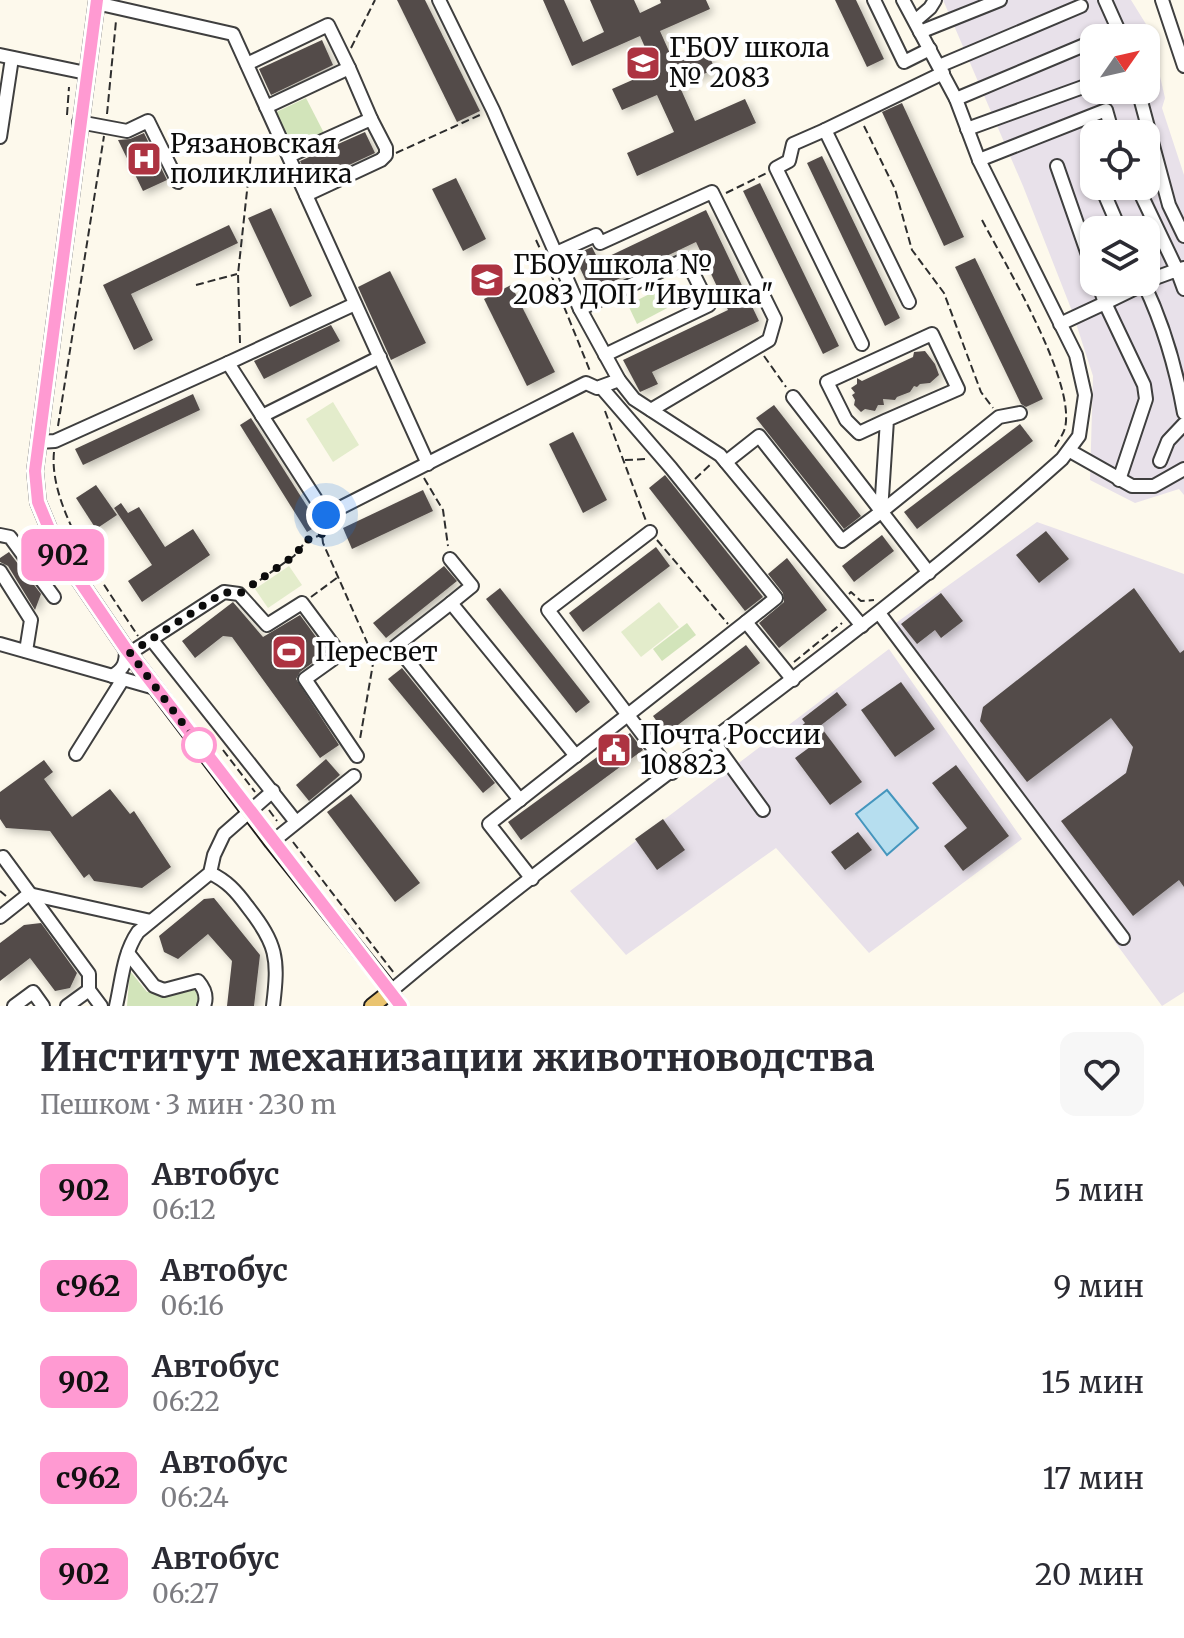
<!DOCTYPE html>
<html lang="ru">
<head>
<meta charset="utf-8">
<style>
  :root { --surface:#fff; --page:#f7f7f7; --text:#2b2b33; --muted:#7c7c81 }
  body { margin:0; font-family:Merriweather,serif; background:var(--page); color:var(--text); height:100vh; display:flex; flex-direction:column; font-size:30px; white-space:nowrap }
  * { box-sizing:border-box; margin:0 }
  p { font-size:26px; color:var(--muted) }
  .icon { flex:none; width:44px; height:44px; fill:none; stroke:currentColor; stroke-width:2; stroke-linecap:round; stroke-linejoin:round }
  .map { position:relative; height:1006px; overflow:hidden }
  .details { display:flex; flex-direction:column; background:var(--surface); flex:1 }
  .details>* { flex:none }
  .badge { padding:0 16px; border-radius:12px; font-size:28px; line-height:52px }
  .needle { width:52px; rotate:56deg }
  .controls { position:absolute; left:1080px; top:24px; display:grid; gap:16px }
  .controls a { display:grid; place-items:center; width:80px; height:80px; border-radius:16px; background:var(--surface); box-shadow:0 2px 6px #0004; font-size:40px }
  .you { position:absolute; width:40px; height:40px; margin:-20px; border:6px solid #fff; border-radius:50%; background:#1a73e8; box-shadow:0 0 0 12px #1a73e833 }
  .map>.badge { position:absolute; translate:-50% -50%; box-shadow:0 0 0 4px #fff }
  .round { display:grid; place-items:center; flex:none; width:84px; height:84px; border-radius:16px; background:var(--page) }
  .head { display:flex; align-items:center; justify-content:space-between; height:136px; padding:0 40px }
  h1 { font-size:38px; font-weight:800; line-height:60px }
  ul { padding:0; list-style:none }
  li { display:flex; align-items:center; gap:24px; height:96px; padding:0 40px }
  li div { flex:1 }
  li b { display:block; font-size:30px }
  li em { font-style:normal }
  li .badge { min-width:88px; font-weight:700; text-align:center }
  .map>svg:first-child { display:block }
  .industrial { fill:#e8e1ea; fill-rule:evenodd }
  .green { fill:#d2e4ba }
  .pitch { fill:#e3eccb }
  .water { fill:#b6deef; stroke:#4596be; stroke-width:2 }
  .building { fill:#534c49; filter:url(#shadow) }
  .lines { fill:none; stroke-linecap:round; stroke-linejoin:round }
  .minor-casing { stroke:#3f3f3f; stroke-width:16 }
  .major-casing { stroke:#1d1d1d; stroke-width:18 }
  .path { stroke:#2e2e2e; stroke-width:2; stroke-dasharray:8 4; stroke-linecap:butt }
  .minor { stroke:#fff; stroke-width:12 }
  .major { stroke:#eac470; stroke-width:14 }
  .line-casing { stroke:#fff; stroke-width:18 }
  .line { stroke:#ff9ad2; stroke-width:12 }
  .walk { stroke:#0c0c0c; stroke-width:8; stroke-dasharray:0 14.4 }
  .stop-dot { fill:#fff; stroke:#ff9ad2; stroke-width:4 }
  .labels { text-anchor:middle; stroke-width:8; stroke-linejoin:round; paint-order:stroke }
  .poi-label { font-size:26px; fill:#0c0c0c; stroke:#fff; text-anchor:start }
</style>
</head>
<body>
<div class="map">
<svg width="1184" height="1006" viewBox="0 0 1184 1006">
  <defs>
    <filter id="shadow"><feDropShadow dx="3.5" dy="3.5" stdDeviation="4" flood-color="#0004"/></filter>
  </defs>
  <rect width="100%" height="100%" fill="#fdf9ec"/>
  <g class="industrial">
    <path d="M943,0H1131L1149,29L1165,98L1162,108L1184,175V495L1179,489L1135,503L1090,480L1093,376L1072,311L1023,186ZM1094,38H1146V90H1094ZM1094,134H1146V186H1094ZM1094,230H1146V282H1094Z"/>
    <path d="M1037,522L1184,574V992L1162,1006L951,719L959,705L893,625Z"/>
    <path d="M889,649L1022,839L869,953L776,848L626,955L570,891Z"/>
  </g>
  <g class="green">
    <path d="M306,98L324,133L289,150L272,114Z"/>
    <path d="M661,288L671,306L637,324L628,305Z"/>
    <path d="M687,623L696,635L662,661L653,649Z"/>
    <path d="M130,971L147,992L197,987L205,991L200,1006H127Z"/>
  </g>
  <g class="pitch">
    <path d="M333,402L359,445L333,462L306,419Z"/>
    <path d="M289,566L302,585L268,608L255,589Z"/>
    <path d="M659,602L679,627L641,657L621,632Z"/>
  </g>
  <path class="water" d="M887,790L918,828L887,855L856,814Z"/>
  <g class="building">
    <path d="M397,0H425L480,111L457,122Z"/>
    <path d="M543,0H564L583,42L604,32L590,0H634L640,13L661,3L660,0H706L710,9L660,31L672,58L704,44L715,69L679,85L695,121L745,99L756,123L637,176L627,153L674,132L657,95L622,110L612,89L655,70L640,36L572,66Z"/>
    <path d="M835,0H856L884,59L867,67Z"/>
    <path d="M322,40L333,65L271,95L259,69Z"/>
    <path d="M902,103L964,237L944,246L882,112Z"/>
    <path d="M365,132L375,153L310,183L300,161Z"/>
    <path d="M144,133L167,180L143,191L118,140L130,139Z"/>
    <path d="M822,156L900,318L885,326L807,163Z"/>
    <path d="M456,178L486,239L463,251L432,189Z"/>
    <path d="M760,183L839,346L823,354L743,191Z"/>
    <path d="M271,208L312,296L290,307L248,218Z"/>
    <path d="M706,210L759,321L652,372L658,384L640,392L623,360L728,310L696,242L591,292L574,255L592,247L599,261Z"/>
    <path d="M229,225L238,243L131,294L153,340L134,350L103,285Z"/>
    <path d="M975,258L1043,399L1026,407L1021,404L955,267Z"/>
    <path d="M390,271L426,343L391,360L358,287Z"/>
    <path d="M511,285L555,372L527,386L484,299Z"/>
    <path d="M331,325L340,341L264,379L254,361Z"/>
    <path d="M925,351L935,364L939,375L930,383L920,384L917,387L914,386L910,392L897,397L895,400L883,399L884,405H878L875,411L865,409L861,412L854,405L855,400L852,395L855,393L851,388L857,384V378L862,381L913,357L914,352Z"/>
    <path d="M193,394L200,410L83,465L75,449Z"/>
    <path d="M774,405L861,516L844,529L756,418Z"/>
    <path d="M251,418L319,525L307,532L240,425Z"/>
    <path d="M1020,424L1033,441L917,529L904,512Z"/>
    <path d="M573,432L607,500L583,513L549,444Z"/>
    <path d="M665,475L763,597L745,611L649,488Z"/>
    <path d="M96,485L117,515L96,529L76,498Z"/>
    <path d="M423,490L433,511L352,549L343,528Z"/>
    <path d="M121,503L128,513L139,507L165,547L193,529L210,555L142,602L128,581L152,565L114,508Z"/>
    <path d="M1046,531L1069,559L1039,583L1016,555Z"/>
    <path d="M882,535L894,551L854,582L842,566Z"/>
    <path d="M656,547L670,566L583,632L569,613Z"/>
    <path d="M9,552L41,594L35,610L8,566L0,562V558Z"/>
    <path d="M787,558L827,610L779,648L759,623L784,602L783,593L768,574Z"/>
    <path d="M444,566L457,581L386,638L373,623Z"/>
    <path d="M500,588L590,702L576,713L486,599Z"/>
    <path d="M1134,588L1180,653L1184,650V887L1179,880L1133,916L1061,821L1126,773L1133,747L1111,718L1027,782L980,721L983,707Z"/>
    <path d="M941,593L963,621L941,638L935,630L917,644L901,624Z"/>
    <path d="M233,602L263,637L300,615L327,652L300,672L296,679L339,745L320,758L232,637L223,636L195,658L182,641Z"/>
    <path d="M746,645L760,663L666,734L653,716Z"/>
    <path d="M402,668L495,783L483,793L388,679Z"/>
    <path d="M901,682L935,729L895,757L861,710Z"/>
    <path d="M837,692L847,705L820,726L862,782L830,805L795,758L814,744L800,727L805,723L802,719Z"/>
    <path d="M630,733L643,750L521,840L508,822Z"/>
    <path d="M326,759L340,775L309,801L296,785Z"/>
    <path d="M44,760L53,772L44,779L72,817L110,789L130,814L134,811L171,867L142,888L94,881L89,874L84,878L50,831L6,828L0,819V792Z"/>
    <path d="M956,765L1009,836L963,871L944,846L967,828L932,783Z"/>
    <path d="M351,794L420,883L395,902L327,812Z"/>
    <path d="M663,819L685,850L657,870L635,839Z"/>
    <path d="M858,832L872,850L845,870L831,852Z"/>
    <path d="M214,898L260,955L254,1006H227L232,961L208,934L178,959L164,952L159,936L204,899Z"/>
    <path d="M41,923L77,973L70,988L55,991L30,958L0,981V943L24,925Z"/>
  </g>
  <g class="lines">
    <defs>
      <g id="minor">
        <path d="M439,0L493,110L580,309L619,380L634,399L720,455L862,626"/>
        <path d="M874,0L904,62L930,49"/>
        <path d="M1105,0L1122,38"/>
        <path d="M1162,0L1184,66"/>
        <path d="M96,3L233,34L428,464"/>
        <path d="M915,21L930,8L935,0"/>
        <path d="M920,32L1000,0"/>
        <path d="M0,55L86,73"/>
        <path d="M247,64L328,25L349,68L266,107"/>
        <path d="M939,66L1081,6"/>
        <path d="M349,68L371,119"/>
        <path d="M1138,90L1169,205L1184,236"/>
        <path d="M956,99L1094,41"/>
        <path d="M79,122L127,131L148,121L178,182"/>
        <path d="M967,129L1094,83"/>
        <path d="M825,130L793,144L789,161L776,168L862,344"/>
        <path d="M0,137L12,58"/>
        <path d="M1088,152L1094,168"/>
        <path d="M289,156L371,119L386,148V155L381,160L306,195"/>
        <path d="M979,160L1106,110L1110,124"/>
        <path d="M1057,166L1094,272"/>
        <path d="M1101,186L1120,230"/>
        <path d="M1137,186L1177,270L1184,268"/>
        <path d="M554,254L596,235L600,243L712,192L775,319L769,340L651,410"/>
        <path d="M1098,282L1105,303L1144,284C1164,326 1176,368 1184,413"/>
        <path d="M1144,282L1177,270L1184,289"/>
        <path d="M909,302L825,130L943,73"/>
        <path d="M580,309L686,259L709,305L605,355"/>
        <path d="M1060,324L1105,303L1144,385L1146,399L1119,480"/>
        <path d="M228,363L355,304"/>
        <path d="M601,387L671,468L776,598L746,622"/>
        <path d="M793,397L929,573"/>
        <path d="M262,416L380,357"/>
        <path d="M39,442L55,441L228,363L326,515L586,383L597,388L619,380"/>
        <path d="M1070,451L1132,486H1154L1184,469"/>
        <path d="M1160,461L1168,441L1184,424"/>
        <path d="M726,462L759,436L842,541L881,512L887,420L958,389L932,334L827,382L846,420L859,433L887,420"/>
        <path d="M881,512L999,417L1020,413"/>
        <path d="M650,532L548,610L672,773"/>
        <path d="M0,535L10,537L54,597"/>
        <path d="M450,559L472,586L451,603"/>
        <path d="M0,571L31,620L26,651"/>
        <path d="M879,613L1123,938"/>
        <path d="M151,639L296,822"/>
        <path d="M0,644L155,688"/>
        <path d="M130,653L224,592L239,594L267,625L302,603L340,654L305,679L357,756"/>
        <path d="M112,676C124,669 126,663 126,649"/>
        <path d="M713,741L763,810"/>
        <path d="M76,754L123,679"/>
        <path d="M520,800L396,646L451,603L576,756"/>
        <path d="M272,842L354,776"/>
        <path d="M3,857L89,974V990L67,1006"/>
        <path d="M210,873C227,881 236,891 247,906C277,944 279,958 273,1006"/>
        <path d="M532,879L489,824L746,622L793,680"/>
        <path d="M0,917L29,894L151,921"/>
        <path d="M128,953L154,986L164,990L198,981C204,988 208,996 204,1006"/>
        <path d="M89,990L101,1006"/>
        <path d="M14,1006L33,992L43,1006"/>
        <path d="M116,1006C122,980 123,954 138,932L210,873L214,855L224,834L273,791"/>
        <path d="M401,1006L391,991C609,807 849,650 1062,459L1079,436L1085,395L1076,355L979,160L956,99L903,0"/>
      </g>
      <path id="major" d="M97,0L35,471L38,502L50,531L66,561L126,649L272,842L391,991L372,1006"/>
    </defs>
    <use href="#minor" class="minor-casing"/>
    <use href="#major" class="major-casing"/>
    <g class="path">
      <path d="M351,48L375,0"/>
      <path d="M107,114L116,21"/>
      <path d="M67,115L69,87"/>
      <path d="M864,126L895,189L912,250L944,293L981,392L993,408"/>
      <path d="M396,153L482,114"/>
      <path d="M726,193L767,173"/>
      <path d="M982,220C1005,264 1076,381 1065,428C1063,435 1057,443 1053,450"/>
      <path d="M536,240L542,253"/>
      <path d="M546,262L590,371"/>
      <path d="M196,285L237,274"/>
      <path d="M240,343L238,274L251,154L269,145"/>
      <path d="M764,356L786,387"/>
      <path d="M605,411L646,521"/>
      <path d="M58,426L104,136"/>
      <path d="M54,452C48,509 107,589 138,636"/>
      <path d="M625,460L647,459"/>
      <path d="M424,478L443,510L448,546"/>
      <path d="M695,479L711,464"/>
      <path d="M321,526L323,543L374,658L360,739"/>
      <path d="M657,540L728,624"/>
      <path d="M250,587L294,556L307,540L321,535"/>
      <path d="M849,594L851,592L861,601L874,600"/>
      <path d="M311,597L338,577"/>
      <path d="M353,655L374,658L385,652"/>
      <path d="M794,662L842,623"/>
      <path d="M223,750L255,792"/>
      <path d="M269,810L277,821"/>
      <path d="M293,842L394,973"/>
      <path d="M0,891L6,896"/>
    </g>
    <use href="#minor" class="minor"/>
    <use href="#major" class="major"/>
  </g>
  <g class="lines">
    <defs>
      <path id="line" d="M97,0L35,471L38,502L50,531L66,561L126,649L401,1006"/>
    </defs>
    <use href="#line" class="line-casing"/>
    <use href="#line" class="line"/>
    <path class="walk" d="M199,745L130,653L224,592L239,594L294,556L307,540L322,534L321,522L326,515"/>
  </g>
  <defs>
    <symbol id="school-square" viewBox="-11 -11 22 22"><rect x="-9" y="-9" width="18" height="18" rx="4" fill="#ad3341" stroke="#fff"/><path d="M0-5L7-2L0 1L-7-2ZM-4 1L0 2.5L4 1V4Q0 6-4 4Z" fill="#fff"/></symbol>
    <symbol id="hospital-square" viewBox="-11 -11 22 22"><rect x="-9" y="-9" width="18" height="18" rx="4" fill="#ad3341" stroke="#fff"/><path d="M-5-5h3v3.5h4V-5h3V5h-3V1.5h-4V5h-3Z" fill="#fff"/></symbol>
    <symbol id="stadium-square" viewBox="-11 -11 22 22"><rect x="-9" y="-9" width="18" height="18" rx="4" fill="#ad3341" stroke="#fff"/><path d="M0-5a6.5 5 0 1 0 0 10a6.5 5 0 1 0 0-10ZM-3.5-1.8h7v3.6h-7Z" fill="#fff"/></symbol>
    <symbol id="civic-square" viewBox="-11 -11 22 22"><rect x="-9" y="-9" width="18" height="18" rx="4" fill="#ad3341" stroke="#fff"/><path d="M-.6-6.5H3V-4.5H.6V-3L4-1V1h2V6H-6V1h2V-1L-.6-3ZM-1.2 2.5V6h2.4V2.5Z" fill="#fff"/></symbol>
  </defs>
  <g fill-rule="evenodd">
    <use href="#school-square" x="623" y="43" width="40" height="40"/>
    <use href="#hospital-square" x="124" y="139" width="40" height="40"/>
    <use href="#school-square" x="467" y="260" width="40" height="40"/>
    <use href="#stadium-square" x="269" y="632" width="40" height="40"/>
    <use href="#civic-square" x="594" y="730" width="40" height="40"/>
  </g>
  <circle class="stop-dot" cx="199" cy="745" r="16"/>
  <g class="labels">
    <g class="poi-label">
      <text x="669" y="57">ГБОУ школа<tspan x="669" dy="30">№ 2083</tspan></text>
      <text x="170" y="153">Рязановская<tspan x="170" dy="30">поликлиника</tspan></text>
      <text x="513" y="274">ГБОУ школа №<tspan x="513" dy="30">2083 ДОП "Ивушка"</tspan></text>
      <text x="315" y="661">Пересвет</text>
      <text x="640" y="744">Почта России<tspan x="640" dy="30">108823</tspan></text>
    </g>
  </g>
</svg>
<div class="controls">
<a><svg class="needle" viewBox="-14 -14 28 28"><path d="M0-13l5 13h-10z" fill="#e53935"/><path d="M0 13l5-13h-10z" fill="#7c7c81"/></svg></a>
<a><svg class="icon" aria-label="locate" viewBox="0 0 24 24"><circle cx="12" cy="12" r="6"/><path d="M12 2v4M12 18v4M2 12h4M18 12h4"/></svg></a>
<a><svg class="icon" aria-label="layers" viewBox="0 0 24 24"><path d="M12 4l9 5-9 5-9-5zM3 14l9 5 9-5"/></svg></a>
</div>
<div class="you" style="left:326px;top:515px"></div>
<b class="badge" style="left:63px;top:555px;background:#ff9ad2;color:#111">902</b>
</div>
<section class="details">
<div class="head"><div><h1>Институт механизации животноводства</h1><p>Пешком · 3 мин · 230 m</p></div><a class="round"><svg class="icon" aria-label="heart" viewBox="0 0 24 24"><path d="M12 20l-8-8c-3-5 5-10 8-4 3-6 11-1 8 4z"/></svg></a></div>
<ul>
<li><span class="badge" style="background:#ff9ad2;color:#111">902</span><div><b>Автобус</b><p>06:12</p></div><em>5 мин</em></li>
<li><span class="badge" style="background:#ff9ad2;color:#111">с962</span><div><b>Автобус</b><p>06:16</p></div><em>9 мин</em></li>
<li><span class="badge" style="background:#ff9ad2;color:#111">902</span><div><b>Автобус</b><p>06:22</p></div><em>15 мин</em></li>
<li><span class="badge" style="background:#ff9ad2;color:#111">с962</span><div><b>Автобус</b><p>06:24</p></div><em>17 мин</em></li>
<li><span class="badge" style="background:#ff9ad2;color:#111">902</span><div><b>Автобус</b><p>06:27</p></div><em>20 мин</em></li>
</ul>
</section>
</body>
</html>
